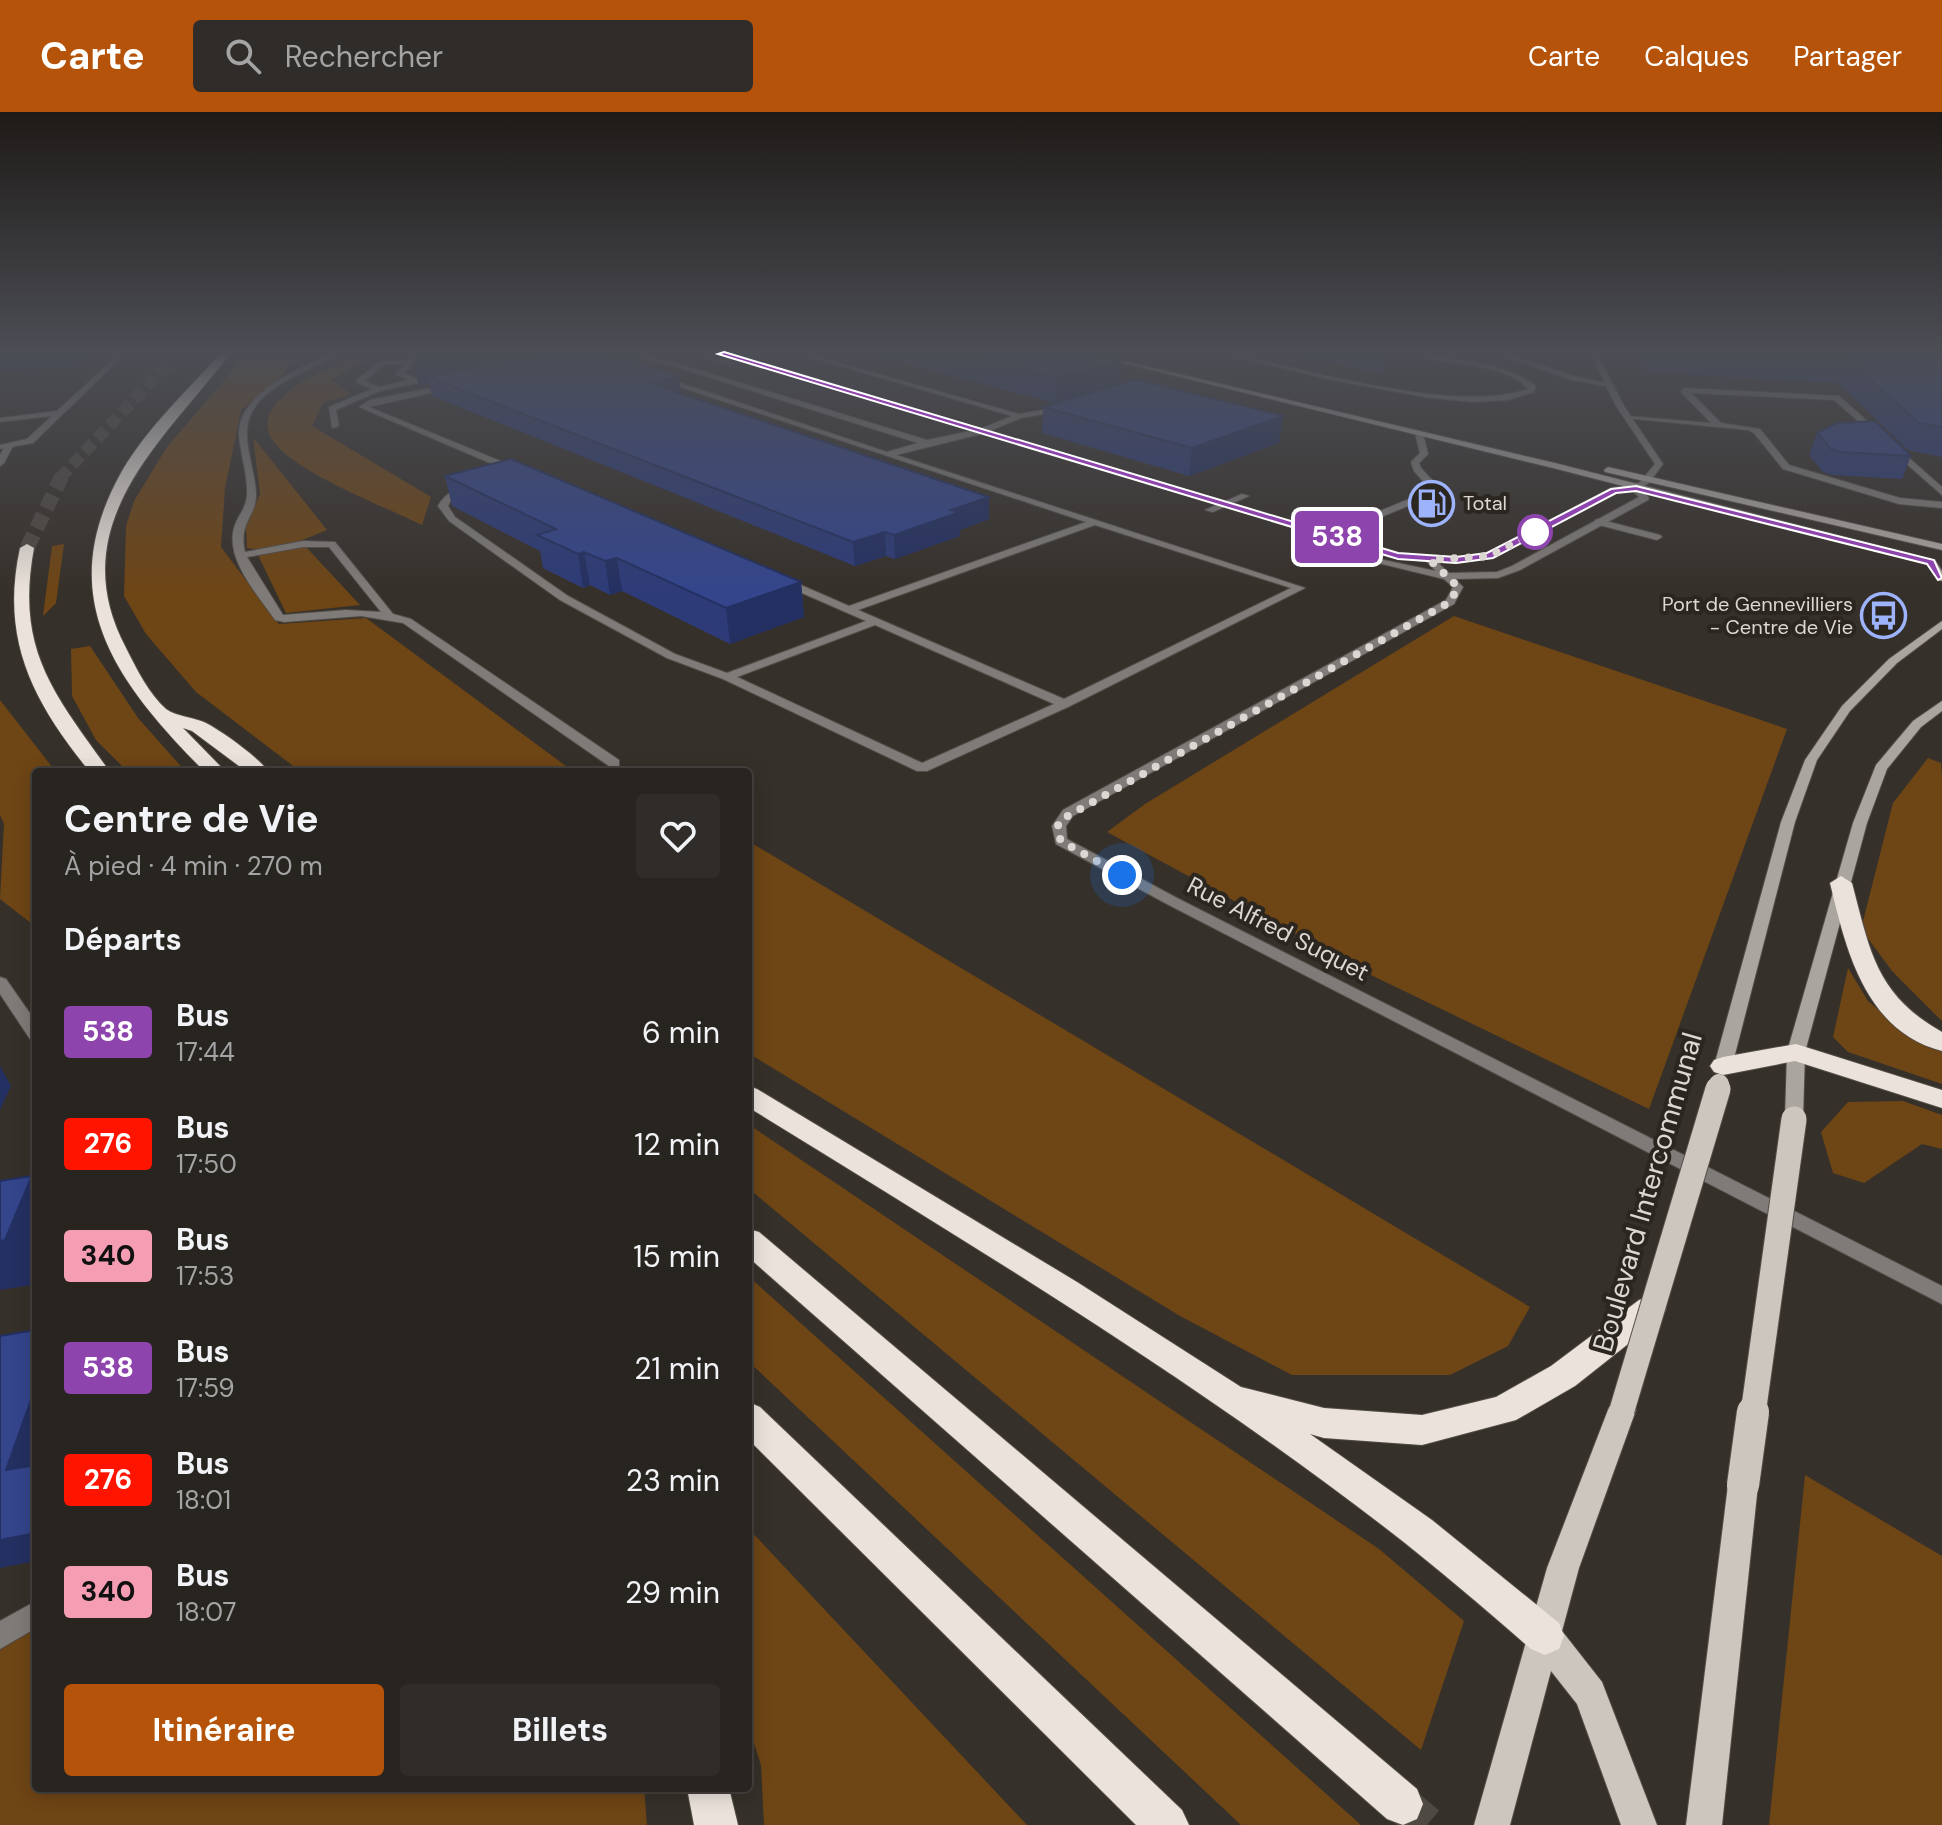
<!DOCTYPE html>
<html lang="fr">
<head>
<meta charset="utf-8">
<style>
  :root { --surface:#282420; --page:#302c29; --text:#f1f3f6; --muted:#a5a4a5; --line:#44413e; --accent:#b45309 }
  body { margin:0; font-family:"DM Sans",sans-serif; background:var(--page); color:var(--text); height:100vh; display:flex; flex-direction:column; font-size:30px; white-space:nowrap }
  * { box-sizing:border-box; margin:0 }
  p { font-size:26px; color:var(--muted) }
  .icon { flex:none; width:44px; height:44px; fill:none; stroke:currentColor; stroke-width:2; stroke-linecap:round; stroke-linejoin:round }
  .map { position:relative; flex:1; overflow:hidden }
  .details { position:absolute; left:32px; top:656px; width:720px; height:1024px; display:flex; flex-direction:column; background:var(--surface); border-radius:8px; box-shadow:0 4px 20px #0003,0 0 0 2px var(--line) }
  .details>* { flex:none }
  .badge { padding:0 16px; border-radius:6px; font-size:28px; line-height:52px }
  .you { position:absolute; width:40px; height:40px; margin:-20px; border:6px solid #fff; border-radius:50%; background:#1a73e8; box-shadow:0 0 0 12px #1a73e833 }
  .map>.badge { position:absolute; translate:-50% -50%; box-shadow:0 0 0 4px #fff }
  h2 { padding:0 32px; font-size:30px; line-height:72px }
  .round { display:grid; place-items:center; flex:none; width:84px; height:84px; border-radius:8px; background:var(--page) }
  .headline { display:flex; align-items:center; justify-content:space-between; height:136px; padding:0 32px }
  h1 { font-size:38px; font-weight:700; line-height:60px }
  .action { display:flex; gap:16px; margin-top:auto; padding:16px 32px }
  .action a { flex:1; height:92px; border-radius:8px; background:var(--accent); color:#fff; font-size:32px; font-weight:700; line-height:92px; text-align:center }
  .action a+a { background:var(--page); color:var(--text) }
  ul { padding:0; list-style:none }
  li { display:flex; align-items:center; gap:24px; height:112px; padding:0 32px }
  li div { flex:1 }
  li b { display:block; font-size:30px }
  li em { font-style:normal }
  li .badge { min-width:88px; font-weight:700; text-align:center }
  header { display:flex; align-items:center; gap:48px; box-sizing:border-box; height:112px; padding:0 40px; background:var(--accent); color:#fff }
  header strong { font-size:38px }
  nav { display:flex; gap:44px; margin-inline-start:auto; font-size:28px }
  .search { width:560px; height:72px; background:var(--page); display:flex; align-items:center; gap:20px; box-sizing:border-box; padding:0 28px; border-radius:8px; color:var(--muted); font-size:30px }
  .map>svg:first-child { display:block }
  .green { fill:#6e4515 }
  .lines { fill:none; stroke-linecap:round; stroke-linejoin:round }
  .highway-tunnel-far2 { stroke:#4f4943; stroke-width:12; stroke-dasharray:12 6; stroke-linecap:butt }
  .highway-tunnel-far1 { stroke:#4f4943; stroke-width:15; stroke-dasharray:15 7; stroke-linecap:butt }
  .highway-tunnel { stroke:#4f4943; stroke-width:38; stroke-dasharray:38 19; stroke-linecap:butt }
  .lane-casing { stroke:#544e48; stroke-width:2 }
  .street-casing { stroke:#544e48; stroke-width:2 }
  .secondary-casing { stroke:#544e48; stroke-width:2 }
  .primary-casing { stroke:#544e48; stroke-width:2 }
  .highway-casing { stroke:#544e48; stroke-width:2 }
  .lane { fill:#7f7b78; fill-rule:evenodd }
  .street { fill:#7f7b78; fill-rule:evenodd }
  .secondary { fill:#aba5a0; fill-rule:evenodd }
  .primary { fill:#cdc6bf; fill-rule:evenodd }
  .highway { fill:#ebe3db; fill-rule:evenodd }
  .primary-bridge-far2-casing { stroke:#544e48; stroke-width:22; stroke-linecap:butt }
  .primary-bridge-far1-casing { stroke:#544e48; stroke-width:27; stroke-linecap:butt }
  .primary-bridge-casing { stroke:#544e48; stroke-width:34; stroke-linecap:butt }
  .primary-bridge-far2 { stroke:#cdc6bf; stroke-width:20 }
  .primary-bridge-far1 { stroke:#cdc6bf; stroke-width:25 }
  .primary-bridge { stroke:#cdc6bf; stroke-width:32 }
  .wall { fill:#2d3b78 }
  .shaded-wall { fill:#243062 }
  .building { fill:#34458c; stroke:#243062; stroke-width:2 }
  .line { fill:#8e44ad; stroke:#fff; stroke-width:2 }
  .walk { stroke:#dcd7d3; stroke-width:8; stroke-dasharray:0 14.4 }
  .stop-dot { fill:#fff; stroke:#8e44ad; stroke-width:4 }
  .labels { text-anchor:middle; stroke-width:8; stroke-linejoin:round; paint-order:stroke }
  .far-poi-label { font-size:20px; fill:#dcd7d3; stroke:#2c2620; text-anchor:start }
  .street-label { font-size:24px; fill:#dcd7d3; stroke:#2c2620 }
  .near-street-label { font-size:28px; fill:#dcd7d3; stroke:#2c2620 }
</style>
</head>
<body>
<header>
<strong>Carte</strong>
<div class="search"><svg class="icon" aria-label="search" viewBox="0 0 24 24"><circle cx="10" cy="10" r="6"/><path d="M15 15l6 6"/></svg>Rechercher</div>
<nav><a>Carte</a><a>Calques</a><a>Partager</a></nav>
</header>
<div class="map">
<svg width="1942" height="1713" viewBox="0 0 1942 1713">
  <rect width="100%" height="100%" fill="#36302a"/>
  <g class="green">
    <path d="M247,242H295L283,264L241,298L225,376L221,435L279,512L366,506L574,660H301L196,580L146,522L124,484L126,414L134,389L167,335Z"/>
    <path d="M364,242H377L331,268L351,282L323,291L312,314L431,385L422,413C384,394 297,362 273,329C244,287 337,251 364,242Z"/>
    <path d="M253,325L327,418C302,428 274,442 247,436L246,415L260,382Z"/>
    <path d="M64,432L56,491L43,504L52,434Z"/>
    <path d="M306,435L360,493L286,501L258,443Z"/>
    <path d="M1454,504L1787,617L1649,997L1377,866L1107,720L1145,692Z"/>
    <path d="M90,534L138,606L186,660H128L96,628L72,584L71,537Z"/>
    <path d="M0,588L56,660H36V815L0,787L4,712L0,703Z"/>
    <path d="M1928,646L1941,651L1942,666V909L1892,859L1861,817L1893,691Z"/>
    <path d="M748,729L1530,1195L1508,1234L1450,1263H1292L1180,1204L748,941Z"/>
    <path d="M1848,856L1868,889L1893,910L1942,940V972L1848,940L1833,925Z"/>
    <path d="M1903,989L1942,1003V1037L1922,1032L1864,1071L1833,1061L1821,1020L1848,990Z"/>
    <path d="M748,1012L1379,1437L1464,1509L1421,1638L748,1076Z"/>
    <path d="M748,1164L1361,1713H1241L748,1249Z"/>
    <path d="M1805,1363L1942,1444V1713H1769Z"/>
    <path d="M748,1416L1027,1713H764L761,1653L748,1613Z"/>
    <path d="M36,1517V1676H644L647,1713H0V1538Z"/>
  </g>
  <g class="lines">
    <path class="highway-tunnel-far2" d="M60,366L177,242"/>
    <path class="highway-tunnel-far1" d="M27,436L62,364"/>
    <path class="highway-tunnel" d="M1402,1692L1427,1713"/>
    <defs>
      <g id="lane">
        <path d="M330,242H338C309,261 249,275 247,319C246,339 255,360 256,381C257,405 238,409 245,440L303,429L335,430L393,502L411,507L619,648V654H609L403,511L361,504L284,510L275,508C259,484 225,448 234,416C237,404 247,396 247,382C248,362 240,342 239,322C238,281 300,256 330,242ZM303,435H329L381,500L346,498L283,503L247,445Z"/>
        <path d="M418,242H424L404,261L418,267V271L380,279L336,298L339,314L332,316L329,295L372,277L357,271V267L381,249L410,248ZM385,252H406L395,262L408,268L379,275L365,269Z"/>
        <path d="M626,242H636L673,250L927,328L980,317L1012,304L799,242H808L1019,302L1066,294V298L1021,306L985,321L896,343L1305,476L1068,595L927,659H917L723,567L667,546L560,488L449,409L438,394C444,382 458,374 471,374V378L451,388L448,394L455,405L568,484L675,542L727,561L866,509L779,471V467H787L849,494L1086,410L659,268L666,266L887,340L918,331L669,253ZM1095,413L1291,476L1064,587L858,498ZM875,513L1054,592L922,651L737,565Z"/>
        <path d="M1223,242H1233C1309,258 1456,302 1528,277C1507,250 1444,255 1415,242H1426C1462,248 1506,251 1536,274L1534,280L1508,288L1474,290L1431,286L1336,269Z"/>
        <path d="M1498,242H1506L1575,264L1615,273L1611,275L1571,268Z"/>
        <path d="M450,272L453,276L369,295L517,356V360H511L359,295L370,288Z"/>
        <path d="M1684,276L1839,284L1942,375V383L1834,288L1691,281L1721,311L1760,317L1789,353L1900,386L1942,390V396L1899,392L1783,357L1754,321L1748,318L1624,306L1628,304L1711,311L1681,280Z"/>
        <path d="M1419,319L1423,321L1428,342L1419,351L1421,356L1440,377V381L1332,425H1326V421L1431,378L1414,359L1411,350L1420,341L1415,321Z"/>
        <path d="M6,332L13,334L4,351L0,354V343Z"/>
        <path d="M1242,382L1249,384L1213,400L1205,398Z"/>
        <path d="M1598,407L1660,423L1662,425L1657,428L1595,412V408Z"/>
      </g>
      <g id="street">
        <path d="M119,242H125L33,331L0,337V333L27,327L52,304L0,310V306L57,299Z"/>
        <path d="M694,242H703L733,251L730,253Z"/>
        <path d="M718,242H727L1399,441L1456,445L1487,441L1611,376L1639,371L1655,352L1616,294L1591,242H1597L1624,294L1663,352L1649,371L1640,376L1649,386L1648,388L1520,458L1498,466L1455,467L1463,475L1454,492L1073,704L1066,714L1067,727L1177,786L1942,1174V1192L1167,792L1056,732L1052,714L1063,698L1446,488L1453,475L1444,467L1374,450L1379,447L1436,459L1426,449L1395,446ZM1633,379L1639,385L1512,454L1497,460L1449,461L1437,450L1456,451L1492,446L1616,380Z"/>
        <path d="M0,865L6,867L36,910V928L30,927L0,882Z"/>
        <path d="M36,1489V1516L0,1537V1509Z"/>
      </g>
      <g id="secondary">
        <path d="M1085,242H1095L1555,351L1935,448L1942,459V469L1938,468L1927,452L1553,356Z"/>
        <path d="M1608,355L1942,432V438L1605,360L1604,358Z"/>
        <path d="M1942,509V517L1897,551L1850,599L1817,648L1795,710L1732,954L1723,960L1717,958L1714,954L1781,710L1805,648L1842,594L1889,547Z"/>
        <path d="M1942,589V599L1921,615L1887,657L1867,711L1805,940L1803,1007L1800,1011H1788L1785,1007L1787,940L1853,711L1876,653L1913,609Z"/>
      </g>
      <g id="primary">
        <path d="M1622,1286L1632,1290L1636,1298L1579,1456L1562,1519L1602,1570L1657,1713H1621L1577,1592L1551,1559L1510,1713H1474L1547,1456L1608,1298L1612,1290Z"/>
        <path d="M1743,1360L1753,1364L1758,1373L1722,1713H1686L1728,1373L1733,1364Z"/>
      </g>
      <g id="highway">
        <path d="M220,242H230C162,330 61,413 126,536C136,556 149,582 166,597C177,605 194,605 206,611C223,620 258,645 269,660H247L192,619L183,616L226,660H205C116,570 51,485 122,359C147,316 187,279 220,242Z"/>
        <path d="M27,432L34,436C15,538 54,582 110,660H90C33,590 0,528 20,436Z"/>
        <path d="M1841,764L1852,771C1870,839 1876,883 1942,920V939C1865,919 1846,838 1830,771Z"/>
        <path d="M1796,932L1942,978V996L1795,949L1723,963L1714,960L1710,954L1714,948L1723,945Z"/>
        <path d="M748,974L757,977L1077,1170L1241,1275L1324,1296L1422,1303L1496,1285L1551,1254L1639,1188L1650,1184L1661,1188L1666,1197L1661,1206L1575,1274L1516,1308L1422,1333L1324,1326L1310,1322L1432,1408L1559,1511L1564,1524L1559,1537L1545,1543L1531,1537C1484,1496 1436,1455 1387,1417C1185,1261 965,1129 748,995Z"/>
        <path d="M748,1117L759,1120L1417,1677L1423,1692L1417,1707L1403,1713L1387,1707L748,1145Z"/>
        <path d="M748,1290L760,1295L1182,1698L1189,1713H1136L748,1327Z"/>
        <path d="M687,1676H729L738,1713H694Z"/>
      </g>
    </defs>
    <use href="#lane" class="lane-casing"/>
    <use href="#street" class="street-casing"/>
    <use href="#secondary" class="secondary-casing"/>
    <use href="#primary" class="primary-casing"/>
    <use href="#highway" class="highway-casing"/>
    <use href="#lane" class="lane"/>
    <use href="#street" class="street"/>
    <use href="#secondary" class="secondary"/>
    <use href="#primary" class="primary"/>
    <use href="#highway" class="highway"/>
    <defs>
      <path id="primary-bridge-far2" d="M1717,979L1719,972"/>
      <g id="primary-bridge-far1">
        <path d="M1622,1298L1718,977"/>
        <path d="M1753,1302L1794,1007"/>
      </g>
      <path id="primary-bridge" d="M1743,1373L1753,1300"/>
    </defs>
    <use href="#primary-bridge-far2" class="primary-bridge-far2-casing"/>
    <use href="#primary-bridge-far1" class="primary-bridge-far1-casing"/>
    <use href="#primary-bridge" class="primary-bridge-casing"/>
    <use href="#primary-bridge-far2" class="primary-bridge-far2"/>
    <use href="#primary-bridge-far1" class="primary-bridge-far1"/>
    <use href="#primary-bridge" class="primary-bridge"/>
  </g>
  <g class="wall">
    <path d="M417,242H638L639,248L634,250L679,264L681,282L989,407L960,418V424L895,447L886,444L855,454L432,284L429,272L419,274L413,250L418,248Z"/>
    <path d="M871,242H1093L1120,272L1279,331L1189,364L1042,321L1043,295L1054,291Z"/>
    <path d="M1291,242H1385L1382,261Z"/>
    <path d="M1635,242H1939L1942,244V345L1908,338L1838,271L1647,260Z"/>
    <path d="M1817,321L1911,344L1902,367L1832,363L1823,360L1809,343Z"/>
    <path d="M445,364L801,470L804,505L730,532L622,479L610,483L590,473L583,476L543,456L540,439L452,394Z"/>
  </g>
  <g class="shaded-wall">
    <path d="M0,242H92L78,254L0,259Z"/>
    <path d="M417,242H578L428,265L429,272L419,274L413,250L418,248Z"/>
    <path d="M626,242H638L639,248L628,251Z"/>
    <path d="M1122,248L1120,273L1055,291L1056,266Z"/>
    <path d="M679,264L681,283L649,271Z"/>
    <path d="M1283,304L1279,331L1189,364L1192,336Z"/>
    <path d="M989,385V407L960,418V424L895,447L894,423L951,398Z"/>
    <path d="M885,420L886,444L855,454L853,430Z"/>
    <path d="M584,440L590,473L583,476L578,442Z"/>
    <path d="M617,446L622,479L610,483L605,449Z"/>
    <path d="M801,470L804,505L730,532L726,496Z"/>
    <path d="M0,954L11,974L0,998Z"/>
    <path d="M32,1064L36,1072V1162L32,1173L0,1178V1129Z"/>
    <path d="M36,1274V1345L23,1383L6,1358Z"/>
    <path d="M36,1421V1449L0,1456V1428Z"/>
  </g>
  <g class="building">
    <path d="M538,242H610L679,264L649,271L989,385L951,398L960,400L894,423L885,420L853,430L428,265Z"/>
    <path d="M960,242H1093L1122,248L1056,266Z"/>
    <path d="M1757,242H1939L1942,244V315L1919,311L1846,246Z"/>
    <path d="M1135,267L1283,304L1192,336L1043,295Z"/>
    <path d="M1875,309L1911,344L1840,340L1831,337L1817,321L1837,311Z"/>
    <path d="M511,347L801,470L726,496L617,446L605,449L584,440L578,442L537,423L556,417L445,364Z"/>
    <path d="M32,1064L5,1128L0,1129V1069Z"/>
    <path d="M36,1218V1274L6,1358L36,1353V1421L0,1428V1224Z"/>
  </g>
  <linearGradient id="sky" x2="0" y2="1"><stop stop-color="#1e1a17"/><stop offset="0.5" stop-color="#4c4e55"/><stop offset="1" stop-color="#4c4e55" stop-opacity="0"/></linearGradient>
  <rect width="1942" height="481" fill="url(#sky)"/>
  <path class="line" d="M724,240L1398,441L1456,445L1487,441L1611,377L1636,374L1934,448L1942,466L1938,468L1927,452L1636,379L1616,381L1493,446L1456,451L1398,447L718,242Z"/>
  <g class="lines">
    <path class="walk" d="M1122,763L1061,729L1057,719L1059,709L1450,490L1458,475L1430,448L1489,444L1545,415L1535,420"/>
  </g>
  <defs>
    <symbol id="fuel-ring" viewBox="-11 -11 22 22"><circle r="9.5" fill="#2c2620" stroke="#9db4fd" stroke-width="1.5"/><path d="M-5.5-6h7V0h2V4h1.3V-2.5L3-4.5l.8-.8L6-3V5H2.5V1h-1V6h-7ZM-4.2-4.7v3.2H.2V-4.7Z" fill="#9db4fd"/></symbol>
    <symbol id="bus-ring" viewBox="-11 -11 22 22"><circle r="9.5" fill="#2c2620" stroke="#9db4fd" stroke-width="1.5"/><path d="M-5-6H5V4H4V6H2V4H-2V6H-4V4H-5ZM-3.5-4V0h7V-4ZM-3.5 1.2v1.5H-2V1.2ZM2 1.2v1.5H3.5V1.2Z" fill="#9db4fd"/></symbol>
  </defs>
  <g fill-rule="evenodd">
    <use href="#fuel-ring" x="1406" y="366" width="51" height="51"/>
    <use href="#bus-ring" x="1858" y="478" width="51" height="51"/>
  </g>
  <circle class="stop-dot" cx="1535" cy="420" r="16"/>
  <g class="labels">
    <g class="far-poi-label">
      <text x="1463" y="398">Total</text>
      <text x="1853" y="499" text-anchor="end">Port de Gennevilliers<tspan x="1853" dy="23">- Centre de Vie</tspan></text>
    </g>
    <g class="street-label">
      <text transform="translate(1278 817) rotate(27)" y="8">Rue Alfred Suquet</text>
    </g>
    <g class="near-street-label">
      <text transform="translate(1647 1080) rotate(-74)" y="10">Boulevard Intercommunal</text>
    </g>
  </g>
</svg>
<div class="you" style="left:1122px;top:763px"></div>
<b class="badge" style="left:1337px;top:425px;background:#8e44ad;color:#fff">538</b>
<section class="details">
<div class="headline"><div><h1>Centre de Vie</h1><p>À pied · 4 min · 270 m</p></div><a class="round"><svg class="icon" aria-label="heart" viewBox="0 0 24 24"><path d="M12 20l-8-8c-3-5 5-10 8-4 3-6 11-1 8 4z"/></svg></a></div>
<h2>Départs</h2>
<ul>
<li><span class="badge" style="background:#8e44ad;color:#fff">538</span><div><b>Bus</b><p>17:44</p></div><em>6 min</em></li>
<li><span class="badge" style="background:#ff1400;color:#fff">276</span><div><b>Bus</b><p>17:50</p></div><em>12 min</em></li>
<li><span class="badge" style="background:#f59eb3;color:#111">340</span><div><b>Bus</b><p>17:53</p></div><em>15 min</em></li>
<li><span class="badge" style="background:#8e44ad;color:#fff">538</span><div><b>Bus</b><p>17:59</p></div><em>21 min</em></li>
<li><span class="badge" style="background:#ff1400;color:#fff">276</span><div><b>Bus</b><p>18:01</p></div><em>23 min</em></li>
<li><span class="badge" style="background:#f59eb3;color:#111">340</span><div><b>Bus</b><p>18:07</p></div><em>29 min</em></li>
</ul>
<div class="action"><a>Itinéraire</a><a>Billets</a></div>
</section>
</div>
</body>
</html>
